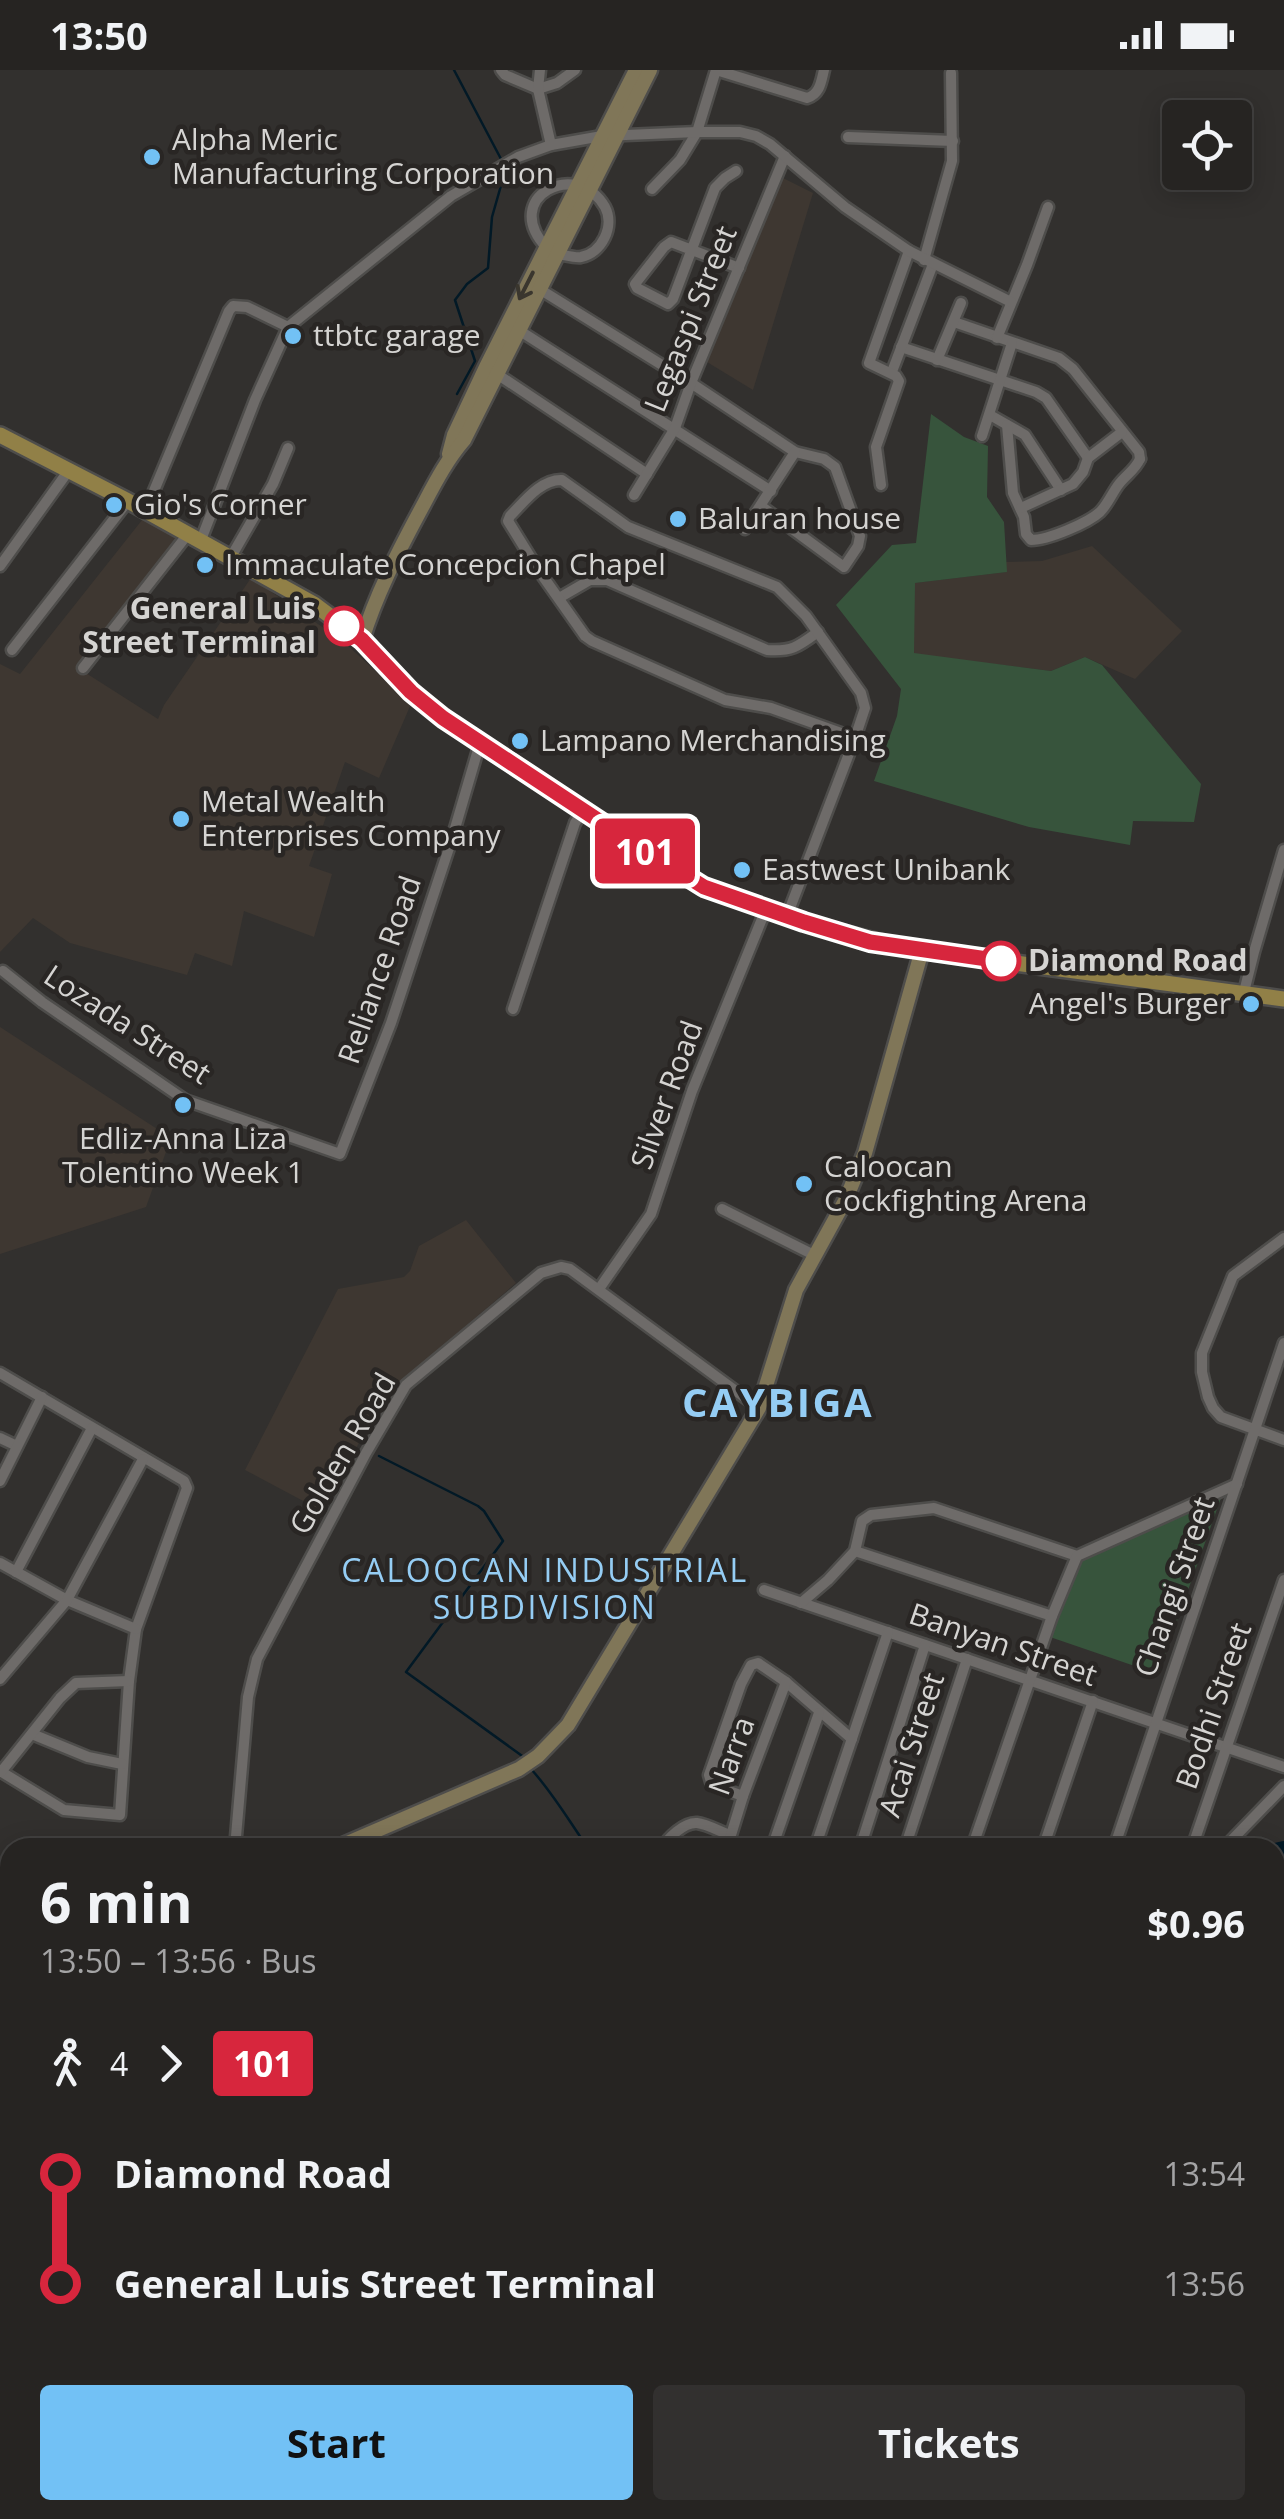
<!DOCTYPE html>
<html lang="en">
<head>
<meta charset="utf-8">
<style>
  :root { --surface:#262422; --page:#32302f; --text:#f1f3f6; --muted:#a4a4a5; --line:#424140; --accent:#72c1f5 }
  body { margin:0; font-family:"Open Sans",sans-serif; background:var(--page); color:var(--text); height:100vh; display:flex; flex-direction:column; font-size:38px; white-space:nowrap }
  * { box-sizing:border-box; margin:0 }
  p { font-size:32px; color:var(--muted) }
  .icon { flex:none; width:55px; height:55px; fill:none; stroke:currentColor; stroke-width:2; stroke-linecap:round; stroke-linejoin:round }
  .map { position:relative; flex:1; overflow:hidden }
  .side { position:absolute; left:0px; top:1768px; width:1285px; height:682px; display:flex; flex-direction:column; background:var(--surface); border-radius:30px 30px 0 0; box-shadow:0 5px 25px #0003,0 0 0 2px var(--line) }
  .side>* { flex:none }
  .badge { padding:0 20px; border-radius:8px; font-size:35px; line-height:65px }
  .fabs { position:absolute; left:1162px; top:30px; display:grid; gap:20px }
  .fabs a { display:grid; place-items:center; width:90px; height:90px; border-radius:10px; background:var(--surface); box-shadow:0 5px 25px #0003,0 0 0 2px var(--line); font-size:50px }
  .map>.badge { position:absolute; translate:-50% -50%; box-shadow:0 0 0 5px #fff }
  .legs { display:flex; align-items:center; gap:15px; height:110px; padding:0 40px; font-size:32px }
  .legs p { margin-inline-start:auto }
  .headline { display:flex; align-items:center; justify-content:space-between; height:170px; padding:0 40px }
  h1 { font-size:55px; font-weight:700; line-height:75px }
  .primary-button { display:flex; gap:20px; margin-top:auto; padding:20px 40px }
  .primary-button a { flex:1; height:115px; border-radius:10px; background:var(--accent); color:#111; font-size:40px; font-weight:700; line-height:115px; text-align:center }
  .primary-button a+a { background:var(--page); color:var(--text) }
  ul { padding:0 40px; list-style:none }
  li { display:flex; align-items:center; gap:35px; height:110px; font-size:38px }
  li i { display:grid; place-items:center; width:15px; height:100%; margin:0 12px; background:currentColor }
  li i::after { content:''; width:25px; height:25px; margin:-12px; border:8px solid; border-radius:50%; background:var(--surface) }
  li p { margin-inline-start:auto }
  li:first-child i { background:linear-gradient(#0000 50%,currentColor 0) }
  li:last-child i { background:linear-gradient(currentColor 50%,#0000 0) }
  .status { display:flex; justify-content:space-between; align-items:center; height:70px; padding:0 50px; background:var(--surface); direction:ltr }
  .status svg { height:28px; fill:currentColor }
  .map>svg:first-child { display:block }
  .built { fill:#3e3731 }
  .green { fill:#37543c }
  .lines { fill:none; stroke-linecap:round; stroke-linejoin:round }
  .stream { stroke:#021926; stroke-width:2.5 }
  .river { stroke:#021926; stroke-width:18 }
  .minor-casing { stroke:#4e4d4b; stroke-width:15 }
  .secondary-casing { stroke:#4e4d4b; stroke-width:19 }
  .primary-casing { stroke:#4e4d4b; stroke-width:20 }
  .minor { stroke:#6e6b69; stroke-width:10 }
  .secondary { stroke:#807658; stroke-width:14 }
  .primary { stroke:#918047; stroke-width:15 }
  .oneway { stroke:#3a362e }
  .line-1-casing { stroke:#fff; stroke-width:22 }
  .line-1 { stroke:#d7263d; stroke-width:15 }
  .poi-dot { fill:#72c1f5; stroke:#292624; stroke-width:4 }
  .stop-1-dot { fill:#fff; stroke:#d7263d; stroke-width:5 }
  .labels { text-anchor:middle; stroke-width:9; stroke-linejoin:round; paint-order:stroke }
  .poi-label { font-size:30px; fill:#d5d4d2; stroke:#292624; text-anchor:start }
  .street-label { font-size:30px; fill:#d5d4d2; stroke:#292624 }
  .stop-label { font-size:30px; font-weight:bold; fill:#d5d4d2; stroke:#292624; text-anchor:end }
  .neighbourhood-label { font-size:32px; letter-spacing:2.5px; fill:#95cdf4; stroke:#292624 }
  .district-label { font-size:40px; font-weight:bold; letter-spacing:2.5px; fill:#95cdf4; stroke:#292624 }
</style>
</head>
<body>
<div class="status"><b>13:50</b><svg viewBox="0 0 49 12"><path d="M0 12V9h3v3zM5 12V6h3v6zM10 12V3h3v9zM15 12V0h3v12zM26 1h20v11H26zM47 4h2v5h-2z"/></svg></div>
<div class="map">
<svg width="1284" height="2449" viewBox="0 0 1284 2449">
  <rect width="100%" height="100%" fill="#32302e"/>
  <g class="built">
    <path d="M781,107L813,123L753,320L707,292Z"/>
    <path d="M146,445L183,464L78,598L158,649L164,635L251,508L344,572L411,634L379,708L345,692L309,796L332,804L314,867L244,841L232,896L195,883L187,905L70,873L33,848L0,882V594L20,604Z"/>
    <path d="M1092,476L1182,561L1135,609L1085,587L1051,601L913,584L914,513L1006,502L1004,492L1042,491Z"/>
    <path d="M0,957L171,1068L146,1137L0,1184Z"/>
    <path d="M466,1150L516,1213L385,1325L322,1441L245,1400L338,1219L404,1207L410,1201L419,1176Z"/>
    <path d="M1275,2426L1279,2449H895L893,2440H1275Z"/>
  </g>
  <g class="green">
    <path d="M931,344L964,367L988,376L987,427L1004,452L1007,502L915,513L914,583L1051,601L1085,587L1102,595L1201,714L1194,752L1133,751L1130,775L1029,757L874,711L897,646L901,619L836,535L892,475L916,473Z"/>
    <path d="M1221,1428L1158,1604L1050,1567L1076,1493Z"/>
  </g>
  <g class="lines">
    <g class="stream">
      <path d="M454,0L501,89"/>
      <path d="M457,324L475,291L455,230L467,214L488,198L492,147L504,105"/>
      <path d="M379,1386L478,1436L484,1441L503,1471L406,1602L525,1688"/>
      <path d="M531,1699C553,1723 569,1751 588,1778"/>
      <path d="M0,1923H10"/>
      <path d="M197,2440L209,2449"/>
      <path d="M226,2449L228,2440"/>
    </g>
    <path class="river" d="M1275,1782L1284,1780"/>
    <defs>
      <g id="minor">
        <path d="M501,0L505,5L538,19L557,13L575,0"/>
        <path d="M540,0L538,19L551,75"/>
        <path d="M848,67L953,71"/>
        <path d="M736,101L725,108L715,118L673,229L668,234L637,218L635,214L664,177L671,172L739,198"/>
        <path d="M652,119L680,90L697,62L716,0L807,28C820,24 821,12 824,0"/>
        <path d="M546,177C500,127 577,88 605,137C615,156 602,183 581,187C575,188 565,185 558,184"/>
        <path d="M924,190L952,91L951,3"/>
        <path d="M541,220L691,313L795,382L824,389L835,397L860,466L858,476L844,497L761,436"/>
        <path d="M954,252L1059,288L1073,299L1139,382L1140,389"/>
        <path d="M517,259L771,421"/>
        <path d="M997,268L1027,195L1048,137"/>
        <path d="M901,277L1036,322L1046,328L1088,388"/>
        <path d="M937,290L961,233"/>
        <path d="M893,299L933,194"/>
        <path d="M494,302L647,404"/>
        <path d="M990,345L1025,365L1061,420"/>
        <path d="M1007,355L1013,423L1024,447L1026,464L1031,470C1048,470 1088,453 1100,442C1108,434 1112,423 1119,414C1126,405 1135,400 1140,389"/>
        <path d="M982,366L1012,273"/>
        <path d="M881,415L876,377L899,311L896,306L869,293L909,181"/>
        <path d="M634,425L675,358L691,313L785,86"/>
        <path d="M1021,438L1073,414L1083,402L1088,388L1122,362"/>
        <path d="M146,440L229,241L233,236L247,237L288,257"/>
        <path d="M745,459L795,382"/>
        <path d="M201,470L255,330L288,257L451,126L518,87L551,75L602,66L697,62H740L756,66L770,74L845,137L909,181L1011,232"/>
        <path d="M231,487L273,414L288,378"/>
        <path d="M0,496L69,400"/>
        <path d="M559,528L590,510H607L767,580C792,582 799,576 818,562"/>
        <path d="M12,580L128,431"/>
        <path d="M83,598L188,464"/>
        <path d="M787,846L855,668L865,638L861,623L806,546L777,517L628,457L562,410C541,409 524,432 510,446L508,451L537,498L585,566L592,571L725,630L771,638L855,668"/>
        <path d="M3,901L42,932L185,1030L340,1084L391,953L451,772L480,673"/>
        <path d="M1244,922L1254,882L1284,780"/>
        <path d="M513,939L575,753L583,741"/>
        <path d="M722,1139L814,1185"/>
        <path d="M1284,1168L1233,1206L1202,1283V1302L1208,1327L1213,1338L1221,1347L1284,1370"/>
        <path d="M599,1219L651,1144L692,1021L766,839"/>
        <path d="M0,1303L184,1411L187,1418L136,1559L129,1611L120,1745L64,1740L0,1701"/>
        <path d="M0,1368L17,1376"/>
        <path d="M0,1411L42,1327"/>
        <path d="M855,1481L1052,1546"/>
        <path d="M0,1493L67,1530L136,1559"/>
        <path d="M16,1502L92,1358"/>
        <path d="M764,1520L1284,1697"/>
        <path d="M801,1533L828,1510L855,1481L862,1451L871,1445L934,1438L1077,1486"/>
        <path d="M0,1609L67,1530L143,1389"/>
        <path d="M32,1664L88,1687L122,1694"/>
        <path d="M1,1702L60,1628L76,1613L129,1611"/>
        <path d="M743,1726L712,1715L709,1705L741,1614L751,1595L758,1593L786,1612L852,1669"/>
        <path d="M235,1778L248,1627L257,1589L366,1383L406,1315L541,1203L561,1197L570,1199L759,1338"/>
        <path d="M662,1778C668,1768 684,1752 697,1753C707,1754 721,1762 730,1765"/>
        <path d="M727,1778L743,1726L786,1612"/>
        <path d="M772,1778L819,1643"/>
        <path d="M815,1778L888,1562"/>
        <path d="M860,1778L925,1575"/>
        <path d="M905,1778L967,1589"/>
        <path d="M972,1778L1052,1546L1077,1486L1237,1414"/>
        <path d="M1043,1778L1093,1631"/>
        <path d="M1114,1778L1284,1273"/>
        <path d="M1192,1778L1284,1510"/>
        <path d="M1224,1778L1284,1716"/>
        <path d="M1275,1821L1284,1816"/>
        <path d="M1275,1895L1284,1885"/>
        <path d="M1275,1988L1284,2002"/>
        <path d="M1275,2014L1284,2009"/>
        <path d="M1275,2079L1284,2074"/>
        <path d="M0,2226L10,2210"/>
        <path d="M1275,2314L1284,2313"/>
        <path d="M1275,2357L1284,2406"/>
        <path d="M0,2397L4,2399"/>
        <path d="M124,2440L131,2449"/>
        <path d="M424,2449L435,2440"/>
      </g>
      <g id="secondary">
        <path d="M449,384L454,365L486,297L636,0"/>
        <path d="M362,570C376,525 397,484 419,443C433,417 445,392 464,370L650,0"/>
        <path d="M336,1778L519,1699L538,1686L568,1655L759,1338L796,1220L846,1129L865,1083L922,880"/>
        <path d="M0,2165L10,2176"/>
        <path d="M370,2440L378,2449"/>
        <path d="M37,2449L43,2440"/>
      </g>
      <path id="primary" d="M0,365L128,431L314,534L362,570L398,609L443,648L648,784L704,817L819,857L903,878L1284,929"/>
    </defs>
    <use href="#minor" class="minor-casing"/>
    <use href="#secondary" class="secondary-casing"/>
    <use href="#primary" class="primary-casing"/>
    <use href="#minor" class="minor"/>
    <use href="#secondary" class="secondary"/>
    <use href="#primary" class="primary"/>
  </g>
  <defs><path id="oneway-shaft" d="M-6 0H5M1.5-3L5.5 0L1.5 3" fill="none" stroke-width="1.6" stroke-linecap="round" stroke-linejoin="round" transform="scale(2.5)"/></defs>
  <use class="oneway" href="#oneway-shaft" transform="translate(526 216) rotate(117)"/>
  <g class="lines">
    <defs>
      <path id="line-1" d="M344,556L362,570L411,622L443,648L616,762L704,817L804,852L870,872L1001,891"/>
    </defs>
    <use href="#line-1" class="line-1-casing"/>
    <use href="#line-1" class="line-1"/>
  </g>
  <g class="poi-dot">
    <circle cx="152" cy="87" r="10"/>
    <circle cx="293" cy="266" r="10"/>
    <circle cx="114" cy="435" r="10"/>
    <circle cx="678" cy="449" r="10"/>
    <circle cx="205" cy="495" r="10"/>
    <circle cx="520" cy="671" r="10"/>
    <circle cx="181" cy="749" r="10"/>
    <circle cx="742" cy="800" r="10"/>
    <circle cx="1251" cy="934" r="10"/>
    <circle cx="183" cy="1035" r="10"/>
    <circle cx="804" cy="1114" r="10"/>
  </g>
  <g class="stop-1-dot">
    <circle cx="344" cy="556" r="18"/>
    <circle cx="1001" cy="891" r="18"/>
  </g>
  <g class="labels">
    <g class="poi-label">
      <text x="172" y="80">Alpha Meric<tspan x="172" dy="34">Manufacturing Corporation</tspan></text>
      <text x="313" y="276">ttbtc garage</text>
      <text x="134" y="445">Gio's Corner</text>
      <text x="698" y="459">Baluran house</text>
      <text x="225" y="505">Immaculate Concepcion Chapel</text>
      <text x="540" y="681">Lampano Merchandising</text>
      <text x="201" y="742">Metal Wealth<tspan x="201" dy="34">Enterprises Company</tspan></text>
      <text x="762" y="810">Eastwest Unibank</text>
      <text x="1231" y="944" text-anchor="end">Angel's Burger</text>
      <text x="183" y="1079" text-anchor="middle">Edliz-Anna Liza<tspan x="183" dy="34">Tolentino Week 1</tspan></text>
      <text x="824" y="1107">Caloocan<tspan x="824" dy="34">Cockfighting Arena</tspan></text>
    </g>
    <g class="street-label">
      <text transform="translate(691 249) rotate(-68)" y="10">Legaspi Street</text>
      <text transform="translate(380 900) rotate(-71)" y="10">Reliance Road</text>
      <text transform="translate(127 955) rotate(33)" y="10">Lozada Street</text>
      <text transform="translate(667 1025) rotate(-70)" y="10">Silver Road</text>
      <text transform="translate(343 1384) rotate(-60)" y="10">Golden Road</text>
      <text transform="translate(1175 1517) rotate(-71)" y="10">Changi Street</text>
      <text transform="translate(1003 1575) rotate(19)" y="10">Banyan Street</text>
      <text transform="translate(1214 1636) rotate(-71)" y="10">Bodhi Street</text>
      <text transform="translate(912 1675) rotate(-72)" y="10">Acai Street</text>
      <text transform="translate(732 1686) rotate(-70)" y="10">Narra</text>
    </g>
    <g class="stop-label">
      <text x="316" y="549">General Luis<tspan x="316" dy="34">Street Terminal</tspan></text>
      <text x="1028" y="901" text-anchor="start">Diamond Road</text>
    </g>
    <g class="neighbourhood-label">
      <text x="545" y="1512">CALOOCAN INDUSTRIAL<tspan x="545" dy="37">SUBDIVISION</tspan></text>
    </g>
    <g class="district-label">
      <text x="778" y="1347">CAYBIGA</text>
    </g>
  </g>
</svg>
<div class="fabs">
<a><svg class="icon" aria-label="locate" viewBox="0 0 24 24"><circle cx="12" cy="12" r="6"/><path d="M12 2v4M12 18v4M2 12h4M18 12h4"/></svg></a>
</div>
<b class="badge" style="left:645px;top:781px;background:#d7263d;color:#fff">101</b>
<section class="side">
<div class="headline"><div><h1>6 min</h1><p>13:50 – 13:56 · Bus</p></div><b>$0.96</b></div>
<div class="legs"><svg class="icon" aria-label="walk" viewBox="0 0 24 24"><circle cx="13" cy="4" r="2"/><path d="M13 8l-2 6 4 7M11 14l-3 7M7 12l3-4h3l4 4"/></svg>4<svg class="icon" aria-label="forward" viewBox="0 0 24 24"><path d="M9 5l7 7-7 7"/></svg><b class="badge" style="background:#d7263d;color:#fff">101</b></div>
<ul>
<li><i style="color:#d7263d"></i><b>Diamond Road</b><p>13:54</p></li>
<li><i style="color:#d7263d"></i><b>General Luis Street Terminal</b><p>13:56</p></li>
</ul>
<div class="primary-button"><a>Start</a><a>Tickets</a></div>
</section>
</div>
</body>
</html>
